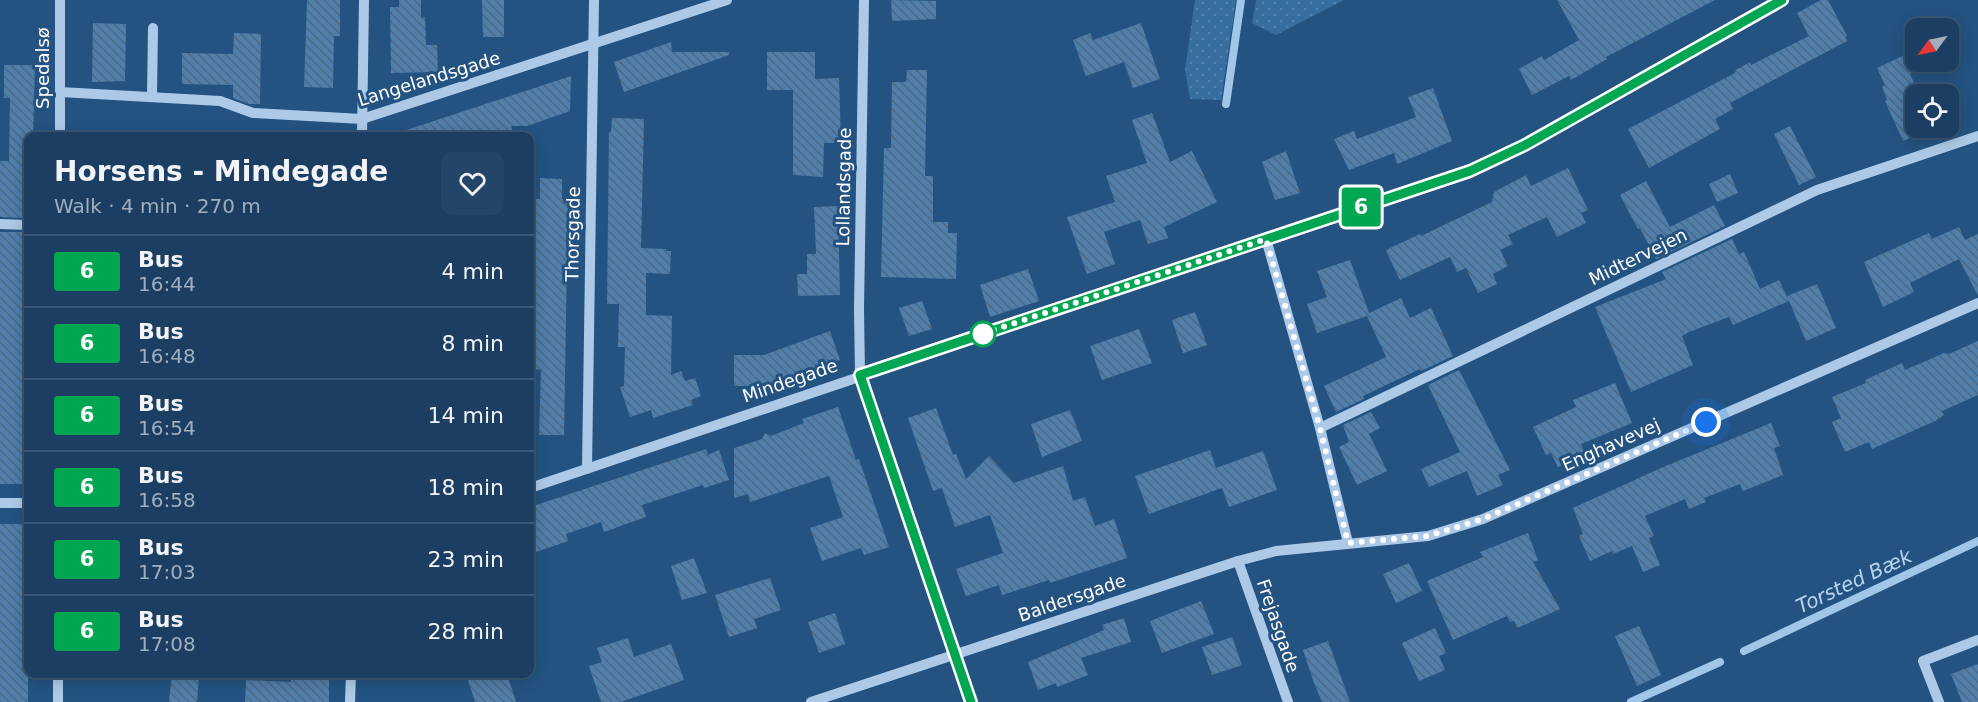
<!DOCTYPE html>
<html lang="en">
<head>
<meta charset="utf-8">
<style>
  :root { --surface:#1b3e62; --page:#244568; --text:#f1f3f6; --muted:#a0aebe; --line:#395777 }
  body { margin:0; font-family:"DejaVu Sans",sans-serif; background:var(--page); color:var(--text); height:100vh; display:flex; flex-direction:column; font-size:22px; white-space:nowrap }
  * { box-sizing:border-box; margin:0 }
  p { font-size:20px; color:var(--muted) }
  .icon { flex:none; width:33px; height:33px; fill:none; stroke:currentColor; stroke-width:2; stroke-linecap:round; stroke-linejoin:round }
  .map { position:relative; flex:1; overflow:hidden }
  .drawer { position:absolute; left:24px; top:132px; width:510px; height:546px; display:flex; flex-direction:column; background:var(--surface); border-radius:12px; box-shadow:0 3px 15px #0003,0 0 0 2px var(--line) }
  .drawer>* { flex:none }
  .badge { padding:0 12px; border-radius:4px; font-size:21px; line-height:39px }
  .needle { width:39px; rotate:237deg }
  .tools { position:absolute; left:1905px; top:18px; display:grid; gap:12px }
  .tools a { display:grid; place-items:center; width:54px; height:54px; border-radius:12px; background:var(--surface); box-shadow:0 3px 15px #0003,0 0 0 2px var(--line); font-size:30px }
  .you { position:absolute; width:30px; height:30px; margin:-15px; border:4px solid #fff; border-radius:50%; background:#1a73e8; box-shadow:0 0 0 9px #1a73e833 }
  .map>.badge { position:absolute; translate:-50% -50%; box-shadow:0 0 0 3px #fff }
  .round { display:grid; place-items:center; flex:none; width:63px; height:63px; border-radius:12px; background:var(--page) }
  .head { display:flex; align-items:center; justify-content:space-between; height:102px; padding:0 30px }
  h1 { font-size:28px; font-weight:700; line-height:45px }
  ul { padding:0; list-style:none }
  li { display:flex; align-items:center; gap:18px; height:72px; padding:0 30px; border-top:2px solid var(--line) }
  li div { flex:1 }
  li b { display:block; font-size:22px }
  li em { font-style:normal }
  li .badge { min-width:66px; font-weight:700; text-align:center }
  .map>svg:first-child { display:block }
  .grass { fill:url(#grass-dots) }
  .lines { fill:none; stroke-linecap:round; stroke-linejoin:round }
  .stream { stroke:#a0c6e8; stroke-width:8 }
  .building { fill:url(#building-back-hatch) }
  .minor { stroke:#accae7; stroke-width:10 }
  .line-casing { stroke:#fff; stroke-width:14 }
  .line { stroke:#00a651; stroke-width:9 }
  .walk { stroke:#fff; stroke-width:6; stroke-dasharray:0 10.8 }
  .stop-dot { fill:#fff; stroke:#00a651; stroke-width:3 }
  .labels { text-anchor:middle; stroke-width:6; stroke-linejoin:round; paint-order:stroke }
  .street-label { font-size:18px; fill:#fff; stroke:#245382 }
  .water-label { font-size:20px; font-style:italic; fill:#b7d4ef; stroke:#245382 }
</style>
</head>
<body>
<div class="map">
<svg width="1978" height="702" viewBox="0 0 1978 702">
  <defs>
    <pattern id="grass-dots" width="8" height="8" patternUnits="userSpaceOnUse" patternTransform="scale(1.5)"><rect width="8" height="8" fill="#386da0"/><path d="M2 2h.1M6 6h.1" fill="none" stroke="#5683ae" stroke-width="1.8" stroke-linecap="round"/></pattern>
    <pattern id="building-back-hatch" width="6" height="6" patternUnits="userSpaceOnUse" patternTransform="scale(1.5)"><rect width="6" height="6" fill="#507fac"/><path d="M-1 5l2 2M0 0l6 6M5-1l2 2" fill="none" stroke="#4e6881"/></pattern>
  </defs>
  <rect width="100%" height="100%" fill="#245382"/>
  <g class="grass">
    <path d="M1195,0H1236L1221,100L1190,99L1185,70Z"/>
    <path d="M1256,0H1344L1276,35L1252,23Z"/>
  </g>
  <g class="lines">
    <g class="stream">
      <path d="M1226,104L1241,0"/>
      <path d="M1744,651L1978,541"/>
      <path d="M1631,702L1720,662"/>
    </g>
  </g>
  <g class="building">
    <path d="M307,0H340V36H334L333,88L304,87Z"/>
    <path d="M399,0H421V18L425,17L426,45H437L438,72L391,73L390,7H399Z"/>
    <path d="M482,0H504V37H483Z"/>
    <path d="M891,0L936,1V19L892,21Z"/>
    <path d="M1557,0H1715L1606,57L1607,59L1571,80L1569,76L1532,95L1519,69L1542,56L1544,60L1579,40Z"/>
    <path d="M1821,0H1828L1847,36L1845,37L1847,41L1730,103L1733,109L1715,119L1720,129L1649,168L1628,129L1735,73L1736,70L1750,62L1751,65L1809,36L1797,13Z"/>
    <path d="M93,23L126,24L125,81L92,82Z"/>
    <path d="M1141,23L1160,79L1133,88L1124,62L1086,76L1073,40L1090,33L1093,40Z"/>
    <path d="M234,33L261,34L260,104H249L233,98V85L182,84V53L233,54Z"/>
    <path d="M671,42L672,52H729V55L624,92L614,62Z"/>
    <path d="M767,52H815V79L839,78L841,143H824L823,177L793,175V90H767Z"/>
    <path d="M1907,54L1915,72L1910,74L1919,94H1916V128H1932L1903,141L1885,101L1887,100L1882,87L1885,85L1877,68Z"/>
    <path d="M4,65H35L33,136H28V218L0,217V161H9L10,98H4Z"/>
    <path d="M907,70H927L925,176H933V222H948V233H957L956,279L881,277L884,148H891L892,82H906Z"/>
    <path d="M571,76L570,111L527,126H511L514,136H397V133Z"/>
    <path d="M1433,88L1452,141L1397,164L1394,153L1349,170L1334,139L1354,131L1357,139L1416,117L1408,97Z"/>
    <path d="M1152,113L1170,162L1192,151L1217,202L1164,227L1168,238L1148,244L1140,220L1104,232L1115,264L1087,274L1067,217L1115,202L1106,176L1147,163L1132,120Z"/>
    <path d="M612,118L644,119L641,248L666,249V251H671L670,274L646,273V315L672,316L671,375L681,371L685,381L695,378L701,396L691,400L693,405L653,418L651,410L630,417L620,387L624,386L625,347H618L619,304H607L609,132H611Z"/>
    <path d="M1790,126L1816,177L1799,185L1774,134Z"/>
    <path d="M1286,151L1300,193L1275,200L1262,162Z"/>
    <path d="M1568,168L1588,210L1581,213L1586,223L1557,237L1547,217L1508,235L1513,244L1500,250L1508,266L1493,274L1497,284L1478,293L1466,268L1457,272L1450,257L1400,280L1386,251L1390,248L1420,234L1421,236L1492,202L1494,192L1526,175L1531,186Z"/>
    <path d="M1730,174L1738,193L1717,202L1709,184Z"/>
    <path d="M540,178L562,179V199H568L564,435H539L541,370L530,368V349H534V307H530V199H540Z"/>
    <path d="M1646,181L1670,227L1714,205L1725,226L1656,259L1640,228L1638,229L1620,195Z"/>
    <path d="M838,206L840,295L798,296L797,274H807V254H816L814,207Z"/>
    <path d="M1959,227L1965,240L1978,234V296L1959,259L1910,283L1914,292L1883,307L1864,262L1929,233L1932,239Z"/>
    <rect x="0" y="232" width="28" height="252"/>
    <path d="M1732,239L1739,254L1744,252L1760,289L1779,280L1789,301L1733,325L1729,317L1689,332L1682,336L1693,365L1631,392L1595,307L1666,279L1662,272Z"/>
    <path d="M1350,260L1369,313L1401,298L1410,318L1431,308L1453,356L1421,371L1420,369L1363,396L1364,399L1336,412L1324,386L1386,357L1367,316L1317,333L1307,304L1327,297L1317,271Z"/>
    <path d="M1028,269L1039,301L990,317L980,285Z"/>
    <path d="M1817,284L1836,328L1806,341L1787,296Z"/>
    <path d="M922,301L932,329L909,336L899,308Z"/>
    <path d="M1195,312L1207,345L1183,353L1172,320Z"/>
    <path d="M1139,329L1152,363L1102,380L1090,346Z"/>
    <path d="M830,331L840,360L770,386H734V355H764Z"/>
    <path d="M1978,341V395L1942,411L1944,415L1935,421L1872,449L1869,442L1845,452L1832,422L1841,418L1832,397L1866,383L1865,380L1902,363L1905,370L1944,353L1949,354Z"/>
    <path d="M1459,370L1510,470L1498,475L1503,485L1477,496L1467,471L1429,487L1421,469L1460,452L1428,385Z"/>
    <path d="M1615,383L1632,423L1581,444L1586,455L1558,467L1551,453L1546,455L1533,427L1576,407L1573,400Z"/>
    <path d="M838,407L856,460L859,459L889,547L864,555L861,548L822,561L810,528L843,517L829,476L750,502L748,494L734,498V448L762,439L765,433L771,436L804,423L802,419Z"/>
    <path d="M936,408L953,455L956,454L966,479L989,456L1014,483L1063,466L1073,501L1085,497L1095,526L1114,519L1127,558L1050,583L1049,580L1002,595L999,585L966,596L956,569L1003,553L990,515L955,527L942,488L933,491L908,418Z"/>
    <path d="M1070,410L1082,441L1042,457L1031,424Z"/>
    <path d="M1371,412L1380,428L1369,434L1387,471L1357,485L1339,447L1349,442L1343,425Z"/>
    <path d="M1771,423L1780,446L1774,448L1783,475L1743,491L1740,484L1704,498L1706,502L1689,509L1685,499L1645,516L1654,536L1649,538L1660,565L1643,572L1632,546L1613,554L1612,551L1590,561L1579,536L1583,534L1573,508L1661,468Z"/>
    <path d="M706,449L708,455L719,450L729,480L704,488L703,485L642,505L646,517L604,532L601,522L566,534L568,541L530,554V507Z"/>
    <path d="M1210,450L1216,468L1263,451L1277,490L1229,507L1222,488L1149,514L1135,476Z"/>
    <rect x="0" y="524" width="28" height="178"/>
    <path d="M1528,533L1538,560L1533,562L1560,609L1517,628L1514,621L1510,622L1507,616L1453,640L1427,581L1483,557L1480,552Z"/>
    <path d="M694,558L707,593L682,600L671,566Z"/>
    <path d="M1409,563L1422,591L1396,603L1383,574Z"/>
    <path d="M770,578L781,610L754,619L757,628L729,637L715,595Z"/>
    <path d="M1201,601L1214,634L1162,653L1150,621Z"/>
    <path d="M835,613L845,644L819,653L808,622Z"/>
    <path d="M1124,618L1131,642L1081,658L1088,675L1057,687L1056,683L1038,690L1028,662L1104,630L1102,625Z"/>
    <path d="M1639,626L1661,675L1637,686L1615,636Z"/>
    <path d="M1435,628L1446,653L1439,656L1445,670L1419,681L1402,643Z"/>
    <path d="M1232,637L1242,665L1212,675L1202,647Z"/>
    <path d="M628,638L634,657L671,644L684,680L621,702H601L589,666L602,662L597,648Z"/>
    <path d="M1328,641L1350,702H1322L1314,683L1303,650Z"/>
    <path d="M1978,664V702H1962L1951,674Z"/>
    <path d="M172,674L199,675L197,702H169Z"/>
    <path d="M291,674H329V702H245L246,680L291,682Z"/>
    <path d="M466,674H507L516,702H475Z"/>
  </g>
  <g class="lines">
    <g class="minor">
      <path d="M864,0L859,309L860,375L971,702"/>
      <path d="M60,92L220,101L253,113L362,119L727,0"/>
      <path d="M152,97L153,28"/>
      <path d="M60,136V0"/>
      <path d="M362,136L364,0"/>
      <path d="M0,224L28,225"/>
      <path d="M1266,239L1320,428L1348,543"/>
      <path d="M1320,428L1817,190L1978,136"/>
      <path d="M587,469L594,0"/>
      <path d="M530,488L1470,171L1525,145L1783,0"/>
      <path d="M0,503H28"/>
      <path d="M1238,561L1288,702"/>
      <path d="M58,674V702"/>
      <path d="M350,702L351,674"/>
      <path d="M811,702L1238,561L1276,551L1428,536L1483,519L1978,303"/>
      <path d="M1939,702L1923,661L1978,640"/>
    </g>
  </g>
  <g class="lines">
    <defs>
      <path id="line" d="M971,702L860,375L1470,171L1525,145L1782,0"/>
    </defs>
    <use href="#line" class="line-casing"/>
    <use href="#line" class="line"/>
    <path class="walk" d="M983,334L973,337L1266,239L1320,428L1348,543L1428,536L1483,519L1706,422"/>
  </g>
  <circle class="stop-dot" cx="983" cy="334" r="12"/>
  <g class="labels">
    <g class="street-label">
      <text transform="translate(43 68) rotate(-90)" y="6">Spedalsø</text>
      <text transform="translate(429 79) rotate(-17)" y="6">Langelandsgade</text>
      <text transform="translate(844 187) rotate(-89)" y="6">Lollandsgade</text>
      <text transform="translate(573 234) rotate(-89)" y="6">Thorsgade</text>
      <text transform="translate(1638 257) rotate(-26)" y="6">Midtervejen</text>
      <text transform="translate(790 381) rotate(-19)" y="6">Mindegade</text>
      <text transform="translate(1611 445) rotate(-24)" y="6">Enghavevej</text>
      <text transform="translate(1072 598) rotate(-19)" y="6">Baldersgade</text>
      <text transform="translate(1278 626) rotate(71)" y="6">Frejasgade</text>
    </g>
    <g class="water-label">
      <text transform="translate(1854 581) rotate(-25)" y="7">Torsted Bæk</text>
    </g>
  </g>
</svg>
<div class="tools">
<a><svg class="needle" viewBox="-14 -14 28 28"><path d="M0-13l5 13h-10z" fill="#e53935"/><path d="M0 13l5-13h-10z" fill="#a0aebe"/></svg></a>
<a><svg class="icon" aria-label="locate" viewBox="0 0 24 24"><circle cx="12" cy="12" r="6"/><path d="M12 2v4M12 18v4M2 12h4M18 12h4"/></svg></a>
</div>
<div class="you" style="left:1706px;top:422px"></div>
<b class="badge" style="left:1361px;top:207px;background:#00a651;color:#fff">6</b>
<section class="drawer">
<div class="head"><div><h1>Horsens - Mindegade</h1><p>Walk · 4 min · 270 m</p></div><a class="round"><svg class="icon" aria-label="heart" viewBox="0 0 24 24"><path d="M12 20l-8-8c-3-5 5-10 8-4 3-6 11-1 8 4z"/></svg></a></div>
<ul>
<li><span class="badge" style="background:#00a651;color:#fff">6</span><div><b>Bus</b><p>16:44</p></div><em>4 min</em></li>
<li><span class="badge" style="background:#00a651;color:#fff">6</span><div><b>Bus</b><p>16:48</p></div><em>8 min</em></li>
<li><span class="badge" style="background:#00a651;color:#fff">6</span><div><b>Bus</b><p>16:54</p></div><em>14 min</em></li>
<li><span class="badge" style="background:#00a651;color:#fff">6</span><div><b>Bus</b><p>16:58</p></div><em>18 min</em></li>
<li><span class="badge" style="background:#00a651;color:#fff">6</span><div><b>Bus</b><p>17:03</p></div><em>23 min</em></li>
<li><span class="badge" style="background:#00a651;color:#fff">6</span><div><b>Bus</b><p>17:08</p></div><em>28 min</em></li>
</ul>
</section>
</div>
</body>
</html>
